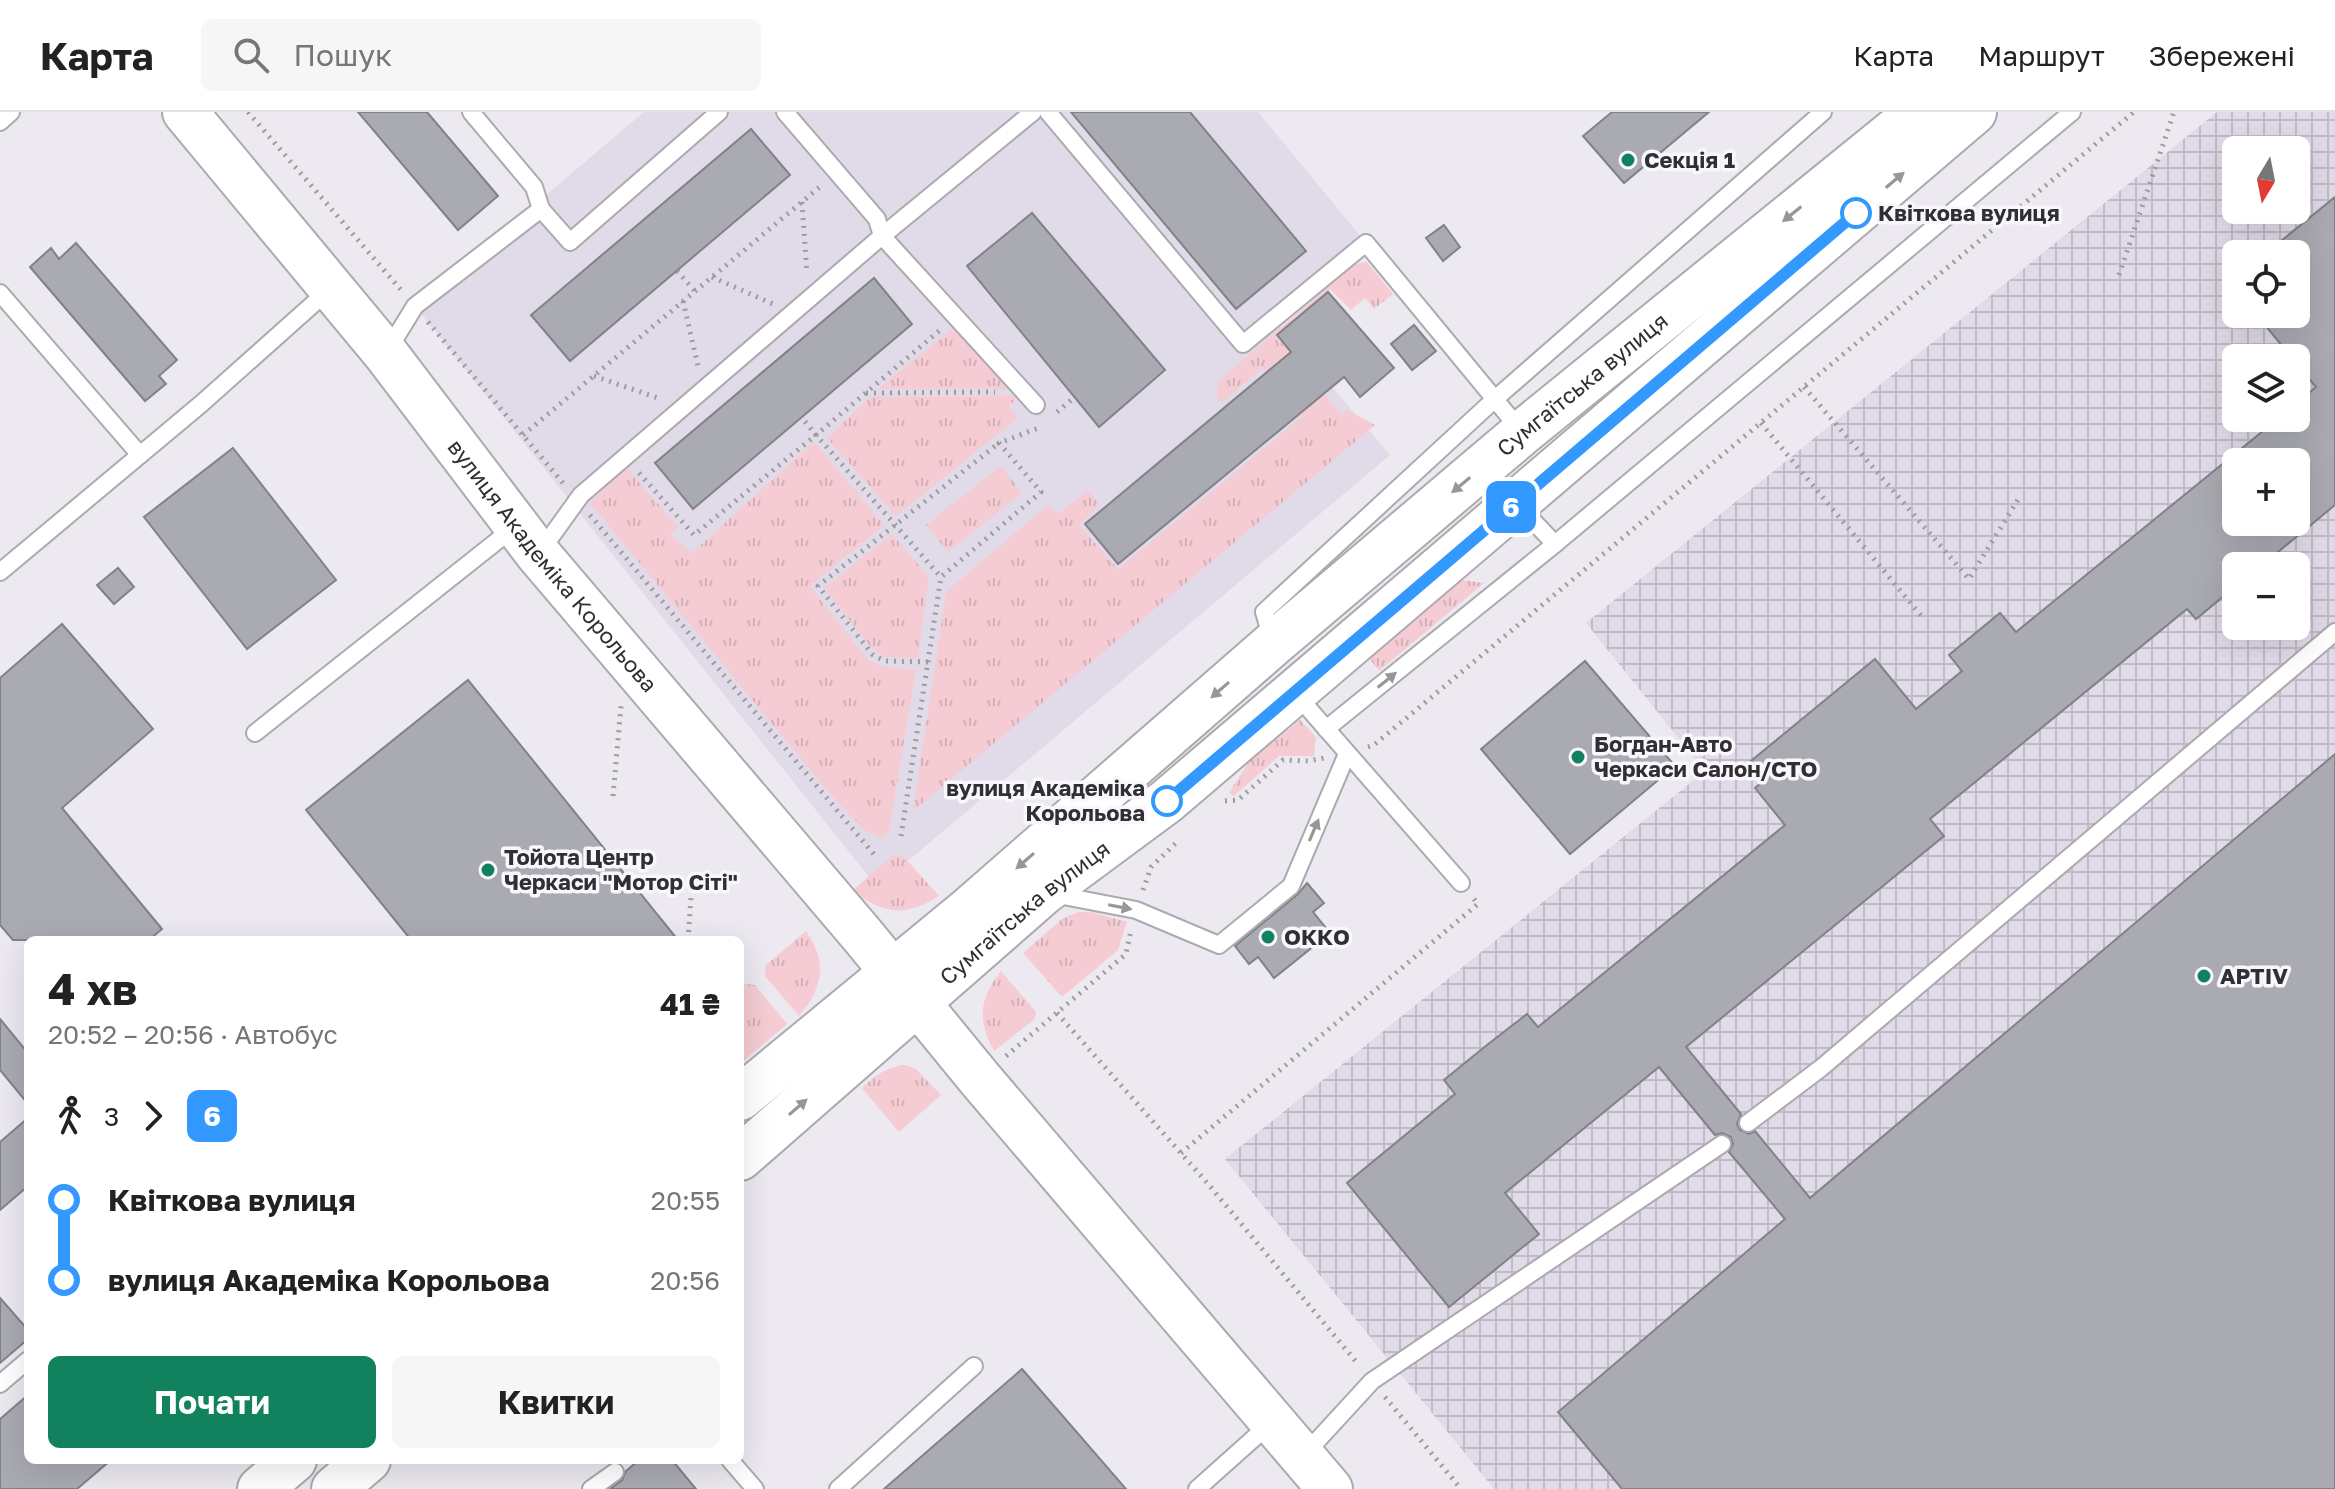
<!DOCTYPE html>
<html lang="uk">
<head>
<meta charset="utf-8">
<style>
  :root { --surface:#fff; --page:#f6f6f6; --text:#222; --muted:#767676; --line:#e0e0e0; --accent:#12815e }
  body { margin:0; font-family:"Golos Text",sans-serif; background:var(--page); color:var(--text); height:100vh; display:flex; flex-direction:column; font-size:30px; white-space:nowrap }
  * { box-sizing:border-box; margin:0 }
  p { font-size:26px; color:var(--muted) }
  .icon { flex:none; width:44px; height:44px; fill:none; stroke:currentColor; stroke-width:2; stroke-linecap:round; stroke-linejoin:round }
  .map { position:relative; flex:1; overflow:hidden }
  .panel { position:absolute; left:24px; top:824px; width:720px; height:528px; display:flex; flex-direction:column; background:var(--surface); border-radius:12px; box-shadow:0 8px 32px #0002 }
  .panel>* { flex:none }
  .badge { padding:0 16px; border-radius:12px; font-size:28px; line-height:52px }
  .needle { width:52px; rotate:190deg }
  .controls { position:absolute; left:2222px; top:24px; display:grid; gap:16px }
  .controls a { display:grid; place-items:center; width:88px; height:88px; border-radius:12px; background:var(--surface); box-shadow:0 8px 32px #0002; font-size:40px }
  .map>.badge { position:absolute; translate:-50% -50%; box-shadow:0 0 0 4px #fff }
  .legs { display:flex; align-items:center; gap:12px; height:88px; padding:0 24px; font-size:26px }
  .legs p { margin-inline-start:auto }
  .summary { display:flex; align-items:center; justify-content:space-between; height:136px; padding:0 24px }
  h1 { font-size:44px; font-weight:700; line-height:60px }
  .cta { display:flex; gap:16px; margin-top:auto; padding:16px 24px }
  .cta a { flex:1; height:92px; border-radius:12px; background:var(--accent); color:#fff; font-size:32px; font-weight:700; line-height:92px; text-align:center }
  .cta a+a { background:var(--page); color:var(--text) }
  ul { padding:0 24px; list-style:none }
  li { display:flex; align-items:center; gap:28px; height:80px; font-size:30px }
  li i { display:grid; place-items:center; width:12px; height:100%; margin:0 10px; background:currentColor }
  li i::after { content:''; width:20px; height:20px; margin:-10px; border:6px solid; border-radius:50%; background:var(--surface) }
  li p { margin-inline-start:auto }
  li:first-child i { background:linear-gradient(#0000 50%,currentColor 0) }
  li:last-child i { background:linear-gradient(currentColor 50%,#0000 0) }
  header { display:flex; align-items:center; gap:48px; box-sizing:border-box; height:112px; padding:0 40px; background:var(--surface); border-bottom:2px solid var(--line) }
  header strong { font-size:38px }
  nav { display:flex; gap:44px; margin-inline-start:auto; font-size:28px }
  .search { width:560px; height:72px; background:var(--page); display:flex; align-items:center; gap:20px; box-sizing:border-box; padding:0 28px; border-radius:12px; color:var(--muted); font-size:30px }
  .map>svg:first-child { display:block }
  .built { fill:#e1dae8 }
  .industrial { fill:url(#industrial-grid); fill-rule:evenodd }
  .grass { fill:url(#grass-tufts) }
  .building { fill:#aaabb2; stroke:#818288; stroke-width:2; fill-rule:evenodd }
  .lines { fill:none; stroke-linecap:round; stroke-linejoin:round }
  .lane-casing { stroke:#aca9af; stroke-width:20 }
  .secondary-casing { stroke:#aca9af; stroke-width:48 }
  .primary-casing { stroke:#aca9af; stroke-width:48 }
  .path { stroke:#9d9ba0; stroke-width:5; stroke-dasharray:2 6; stroke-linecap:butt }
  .lane { stroke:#fff; stroke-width:16 }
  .secondary { stroke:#fff; stroke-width:44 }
  .primary { stroke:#fff; stroke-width:44 }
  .oneway { fill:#989798 }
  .line-1-casing { stroke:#fff; stroke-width:18 }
  .line-1 { stroke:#39f; stroke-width:12 }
  .poi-dot { fill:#12815e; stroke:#faf6fd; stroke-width:3 }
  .stop-1-dot { fill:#fff; stroke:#39f; stroke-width:4 }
  .labels { text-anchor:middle; stroke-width:7; stroke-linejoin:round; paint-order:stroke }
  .poi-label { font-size:22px; font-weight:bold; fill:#302f32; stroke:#faf6fd; text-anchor:start }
  .stop-label { font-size:22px; font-weight:bold; fill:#302f32; stroke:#faf6fd; text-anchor:start }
  .street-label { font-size:22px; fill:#302f32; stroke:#faf6fd }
</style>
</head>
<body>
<header>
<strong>Карта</strong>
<div class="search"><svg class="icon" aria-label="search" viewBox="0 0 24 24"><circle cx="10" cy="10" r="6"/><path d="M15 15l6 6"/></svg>Пошук</div>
<nav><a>Карта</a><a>Маршрут</a><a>Збережені</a></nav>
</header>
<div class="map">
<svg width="2335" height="1377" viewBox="0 0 2335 1377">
  <defs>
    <pattern id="industrial-grid" width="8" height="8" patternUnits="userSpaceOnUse" patternTransform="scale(2)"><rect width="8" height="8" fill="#e1dae8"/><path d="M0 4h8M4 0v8" fill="none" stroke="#c1bbc7"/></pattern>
    <pattern id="grass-tufts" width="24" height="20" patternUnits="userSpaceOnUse" patternTransform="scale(2)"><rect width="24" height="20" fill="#f5ccd4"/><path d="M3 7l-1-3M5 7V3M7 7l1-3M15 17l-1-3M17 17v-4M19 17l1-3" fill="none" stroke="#d2b0b6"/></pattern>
  </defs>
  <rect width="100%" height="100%" fill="#ece9f0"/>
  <path class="built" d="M644,0H1258L1366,131L1274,207L1390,343L877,775L415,194Z"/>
  <path class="industrial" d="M2217,0H2335V1377H1494L1225,1047L1705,659L1586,511ZM2236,38H2296V98H2236ZM2236,142H2296V202H2236ZM2236,246H2296V306H2236ZM2236,350H2296V410H2236ZM2236,454H2296V514H2236Z"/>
  <g class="grass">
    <path d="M1367,150L1393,182L1374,197L1365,186L1351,198L1330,177L1276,224L1341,302L1347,298L1375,313L913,699L946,480L1049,392L1058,402L1088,378L1100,393L1079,413L1118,457L1302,305L1262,256L1222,291C1215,284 1216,277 1220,268L1350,156L1359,151Z"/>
    <path d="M954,215L1008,277H878Z"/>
    <path d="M1013,283L1016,288L1009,294L1018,306L896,404L827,326L870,285Z"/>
    <path d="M814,330L884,413L810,474L867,547L881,554L916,558L889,719L883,727L863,717L825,676L590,391L625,354L678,415L670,422L692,441Z"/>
    <path d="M1001,354L1022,381L948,440L926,413Z"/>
    <path d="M892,422L929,465L918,546L883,545L871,535L824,476Z"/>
    <path d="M1462,468L1484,471L1379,559L1369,546Z"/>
    <path d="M1300,608L1316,625L1314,644H1279L1234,684L1229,681L1250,648Z"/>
    <path d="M893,743L904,745L939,784C907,805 882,803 853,778Z"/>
    <path d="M1079,800H1091L1127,810L1118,838L1062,885L1023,841L1063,806Z"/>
    <path d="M806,819C828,850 823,876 799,904L765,864L766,853Z"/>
    <path d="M1001,859L1036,900L1035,907L994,939C977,908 979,887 1001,859Z"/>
    <path d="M741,871L755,873L787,912L740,952Z"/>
    <path d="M905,953L916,957L941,983L899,1020L862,976C875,963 887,955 905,953Z"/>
  </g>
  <g class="building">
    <path d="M358,0H427L498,84L458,118Z"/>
    <path d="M1071,0H1190L1306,139L1236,197Z"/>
    <path d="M1612,0H1709L1624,71L1583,24Z"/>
    <path d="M751,17L790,63L570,249L531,203Z"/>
    <path d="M2335,85V393L2261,454H2236V474L2196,507L2187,497L1930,707L1944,724L1686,935L1741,1002L1737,1012L1740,1018L1749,1022L1755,1019L1810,1086L2335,642V1377H1622L1558,1300L1785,1107L1729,1040L1733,1032L1731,1025L1722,1021L1715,1023L1659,955L1505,1081L1539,1122L1449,1195L1347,1071L1455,982L1444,968L1487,933L1527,902L1538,915L1785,713L1755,676L1766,667L1751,649L1875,547L1916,597L1962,559L1949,543L2000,501L2016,520L2279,306H2296V292L2316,275L2296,251V246H2292L2256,202H2296V142H2265ZM2236,350H2296V410H2236Z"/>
    <path d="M1032,101L1165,258L1099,315L967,154Z"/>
    <path d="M1444,113L1460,135L1443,149L1426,126Z"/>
    <path d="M76,131L177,248L159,264L166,272L145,289L30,155L51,136L59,147Z"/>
    <path d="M874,166L912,212L693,397L655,351Z"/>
    <path d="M1328,180L1394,256L1360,285L1344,265L1118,452L1085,412L1291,240L1277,223Z"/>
    <path d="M1414,213L1436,239L1412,258L1391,232Z"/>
    <path d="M233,336L336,468L247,537L144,405Z"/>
    <path d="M118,456L134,475L114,492L97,473Z"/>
    <path d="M62,512L153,617L62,696L162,817L149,828H13L0,813V566Z"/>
    <path d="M1585,549L1675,654L1570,742L1481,637Z"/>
    <path d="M468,568L678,828H411L306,698Z"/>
    <path d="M1307,771L1324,791L1313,800L1330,821L1274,866L1258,845L1249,852L1235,834L1298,782Z"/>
    <path d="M0,907L28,941V992L0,958Z"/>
    <path d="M28,1006V1074L0,1098V1030Z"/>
    <path d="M0,1186L28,1218V1227L0,1251Z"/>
    <path d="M1022,1257L1126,1377H884Z"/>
    <path d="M28,1283V1348H111L77,1377H0V1307Z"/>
    <path d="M639,1348H672L696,1377H610L622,1368L626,1359Z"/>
  </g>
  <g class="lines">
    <defs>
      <g id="lane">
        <path d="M785,0L877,107L882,124L1036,293"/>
        <path d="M1048,0L1243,232L1366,131L1521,319"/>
        <path d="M0,10L11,0"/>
        <path d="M541,97L570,130L719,0"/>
        <path d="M0,181L140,343"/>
        <path d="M386,241L415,194L541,97L534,75L471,0"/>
        <path d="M1517,392L1555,432"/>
        <path d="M540,440L581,383L882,124L1033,0"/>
        <path d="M0,460L201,292L330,177"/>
        <path d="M1272,527L1264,500L1495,287L1823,0"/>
        <path d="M1295,581L1461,771"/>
        <path d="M1326,617L1555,432L2072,0"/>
        <path d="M255,621L516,414"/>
        <path d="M1053,782L1136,798L1219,833L1291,774L1347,642"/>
        <path d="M1748,1011L1821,956L2335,520"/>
        <path d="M0,1272L28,1248"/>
        <path d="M1304,1343L1372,1269L1722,1032"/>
        <path d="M730,1348L755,1377"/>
        <path d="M591,1377L615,1360"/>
        <path d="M838,1377L974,1254"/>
        <path d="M1197,1377L1272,1310"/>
      </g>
      <g id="secondary">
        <path id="s1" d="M185,0L386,242L538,442L863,824L980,967L1330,1377"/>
      </g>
      <g id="primary">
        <path id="s2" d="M740,986L967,799L1273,532L1522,321L1918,0"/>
        <path id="s3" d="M740,1046L1044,780L1167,689L1974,0"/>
        <path d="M260,1377L294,1348"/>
        <path d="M334,1377L368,1348"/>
      </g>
    </defs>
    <use href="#lane" class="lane-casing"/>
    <use href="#secondary" class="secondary-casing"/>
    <use href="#primary" class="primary-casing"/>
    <g class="path">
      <path d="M248,0L401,178"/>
      <path d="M802,90L807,162"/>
      <path d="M677,159L695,179"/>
      <path d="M2119,163L2174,0"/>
      <path d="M712,165L773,192"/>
      <path d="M683,189L698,254"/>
      <path d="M428,210L563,371"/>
      <path d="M939,219L816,323L941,465"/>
      <path d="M594,264L661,287"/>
      <path d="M1804,275L1969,467L2019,386"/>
      <path d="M866,281L995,280"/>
      <path d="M1057,300L1076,284"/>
      <path d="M1761,311L1923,506"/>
      <path d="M523,323L821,74"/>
      <path d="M639,361L694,423L816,323L802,306"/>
      <path d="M590,403L877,746"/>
      <path d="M928,550L885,549L873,543L818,474L999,331"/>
      <path d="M1368,635L1374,633L2134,0"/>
      <path d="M613,684L621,594"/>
      <path d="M1225,689L1238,688L1283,648L1309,649L1324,646"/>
      <path d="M901,724L941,465L1041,380L999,331L1041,315"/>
      <path d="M1143,778L1151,755L1178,729"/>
      <path d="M688,828L691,784"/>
      <path d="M1057,901L1203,1066L1358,1252"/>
      <path d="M1006,944L1126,842L1131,818"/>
      <path d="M1181,1041L1478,792L1474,787"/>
      <path d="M1385,1285L1461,1377"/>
    </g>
    <use href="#lane" class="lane"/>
    <use href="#secondary" class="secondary"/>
    <use href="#primary" class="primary"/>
  </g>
  <defs><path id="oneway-solid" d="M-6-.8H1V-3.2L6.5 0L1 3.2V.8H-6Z" transform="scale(2)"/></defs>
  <g class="oneway">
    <use href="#oneway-solid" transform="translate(1895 68) rotate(-40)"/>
    <use href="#oneway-solid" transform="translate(1792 102) rotate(141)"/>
    <use href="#oneway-solid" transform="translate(1461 373) rotate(140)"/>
    <use href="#oneway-solid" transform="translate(1387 568) rotate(-39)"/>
    <use href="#oneway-solid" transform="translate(1220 578) rotate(139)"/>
    <use href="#oneway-solid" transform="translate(1314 718) rotate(-67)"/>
    <use href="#oneway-solid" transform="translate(1025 749) rotate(139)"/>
    <use href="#oneway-solid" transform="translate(1120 795) rotate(11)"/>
    <use href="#oneway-solid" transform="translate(798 995) rotate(-41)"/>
  </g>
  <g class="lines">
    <defs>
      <path id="line-1" d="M1167,689L1856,101"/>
    </defs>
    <use href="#line-1" class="line-1-casing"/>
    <use href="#line-1" class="line-1"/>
  </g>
  <g class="poi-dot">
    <circle cx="1628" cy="48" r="8"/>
    <circle cx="1578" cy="645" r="8"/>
    <circle cx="488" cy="758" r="8"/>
    <circle cx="1268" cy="825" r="8"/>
    <circle cx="2204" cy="864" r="8"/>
  </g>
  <g class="stop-1-dot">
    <circle cx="1856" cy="101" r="14"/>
    <circle cx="1167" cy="689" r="14"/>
  </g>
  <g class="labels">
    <g class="poi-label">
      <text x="1644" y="56">Секція 1</text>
      <text x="1594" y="640">Богдан-Авто<tspan x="1594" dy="25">Черкаси Салон/СТО</tspan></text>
      <text x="504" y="753">Тойота Центр<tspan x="504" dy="25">Черкаси "Мотор Сіті"</tspan></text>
      <text x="1284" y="833">ОККО</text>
      <text x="2220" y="872">APTIV</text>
    </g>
    <g class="stop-label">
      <text x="1878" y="109">Квіткова вулиця</text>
      <text x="1145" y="684" text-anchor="end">вулиця Академіка<tspan x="1145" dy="25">Корольова</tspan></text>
    </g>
    <g class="street-label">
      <text dy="8" stroke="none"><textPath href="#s2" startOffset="1104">Сумгаїтська вулиця</textPath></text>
      <text dy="8" stroke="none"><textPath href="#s1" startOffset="584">вулиця Академіка Корольова</textPath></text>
      <text dy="8" stroke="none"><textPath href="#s3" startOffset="376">Сумгаїтська вулиця</textPath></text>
    </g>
  </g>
</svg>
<div class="controls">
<a><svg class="needle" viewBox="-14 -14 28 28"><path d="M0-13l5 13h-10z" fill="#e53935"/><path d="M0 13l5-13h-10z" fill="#767676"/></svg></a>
<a><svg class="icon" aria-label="locate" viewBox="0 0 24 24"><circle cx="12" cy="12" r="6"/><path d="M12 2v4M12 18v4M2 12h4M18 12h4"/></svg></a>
<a><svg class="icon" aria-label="layers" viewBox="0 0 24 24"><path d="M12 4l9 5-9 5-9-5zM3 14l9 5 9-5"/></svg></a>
<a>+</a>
<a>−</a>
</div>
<b class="badge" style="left:1511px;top:395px;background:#39f;color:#fff">6</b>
<section class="panel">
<div class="summary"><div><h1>4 хв</h1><p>20:52 – 20:56 · Автобус</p></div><b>41 ₴</b></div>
<div class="legs"><svg class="icon" aria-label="walk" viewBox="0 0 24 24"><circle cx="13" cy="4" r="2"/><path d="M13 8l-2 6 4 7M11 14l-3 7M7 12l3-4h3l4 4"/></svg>3<svg class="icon" aria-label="forward" viewBox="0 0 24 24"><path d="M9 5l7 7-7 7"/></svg><b class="badge" style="background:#39f;color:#fff">6</b></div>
<ul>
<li><i style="color:#39f"></i><b>Квіткова вулиця</b><p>20:55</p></li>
<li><i style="color:#39f"></i><b>вулиця Академіка Корольова</b><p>20:56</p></li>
</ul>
<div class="cta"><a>Почати</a><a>Квитки</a></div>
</section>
</div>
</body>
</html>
